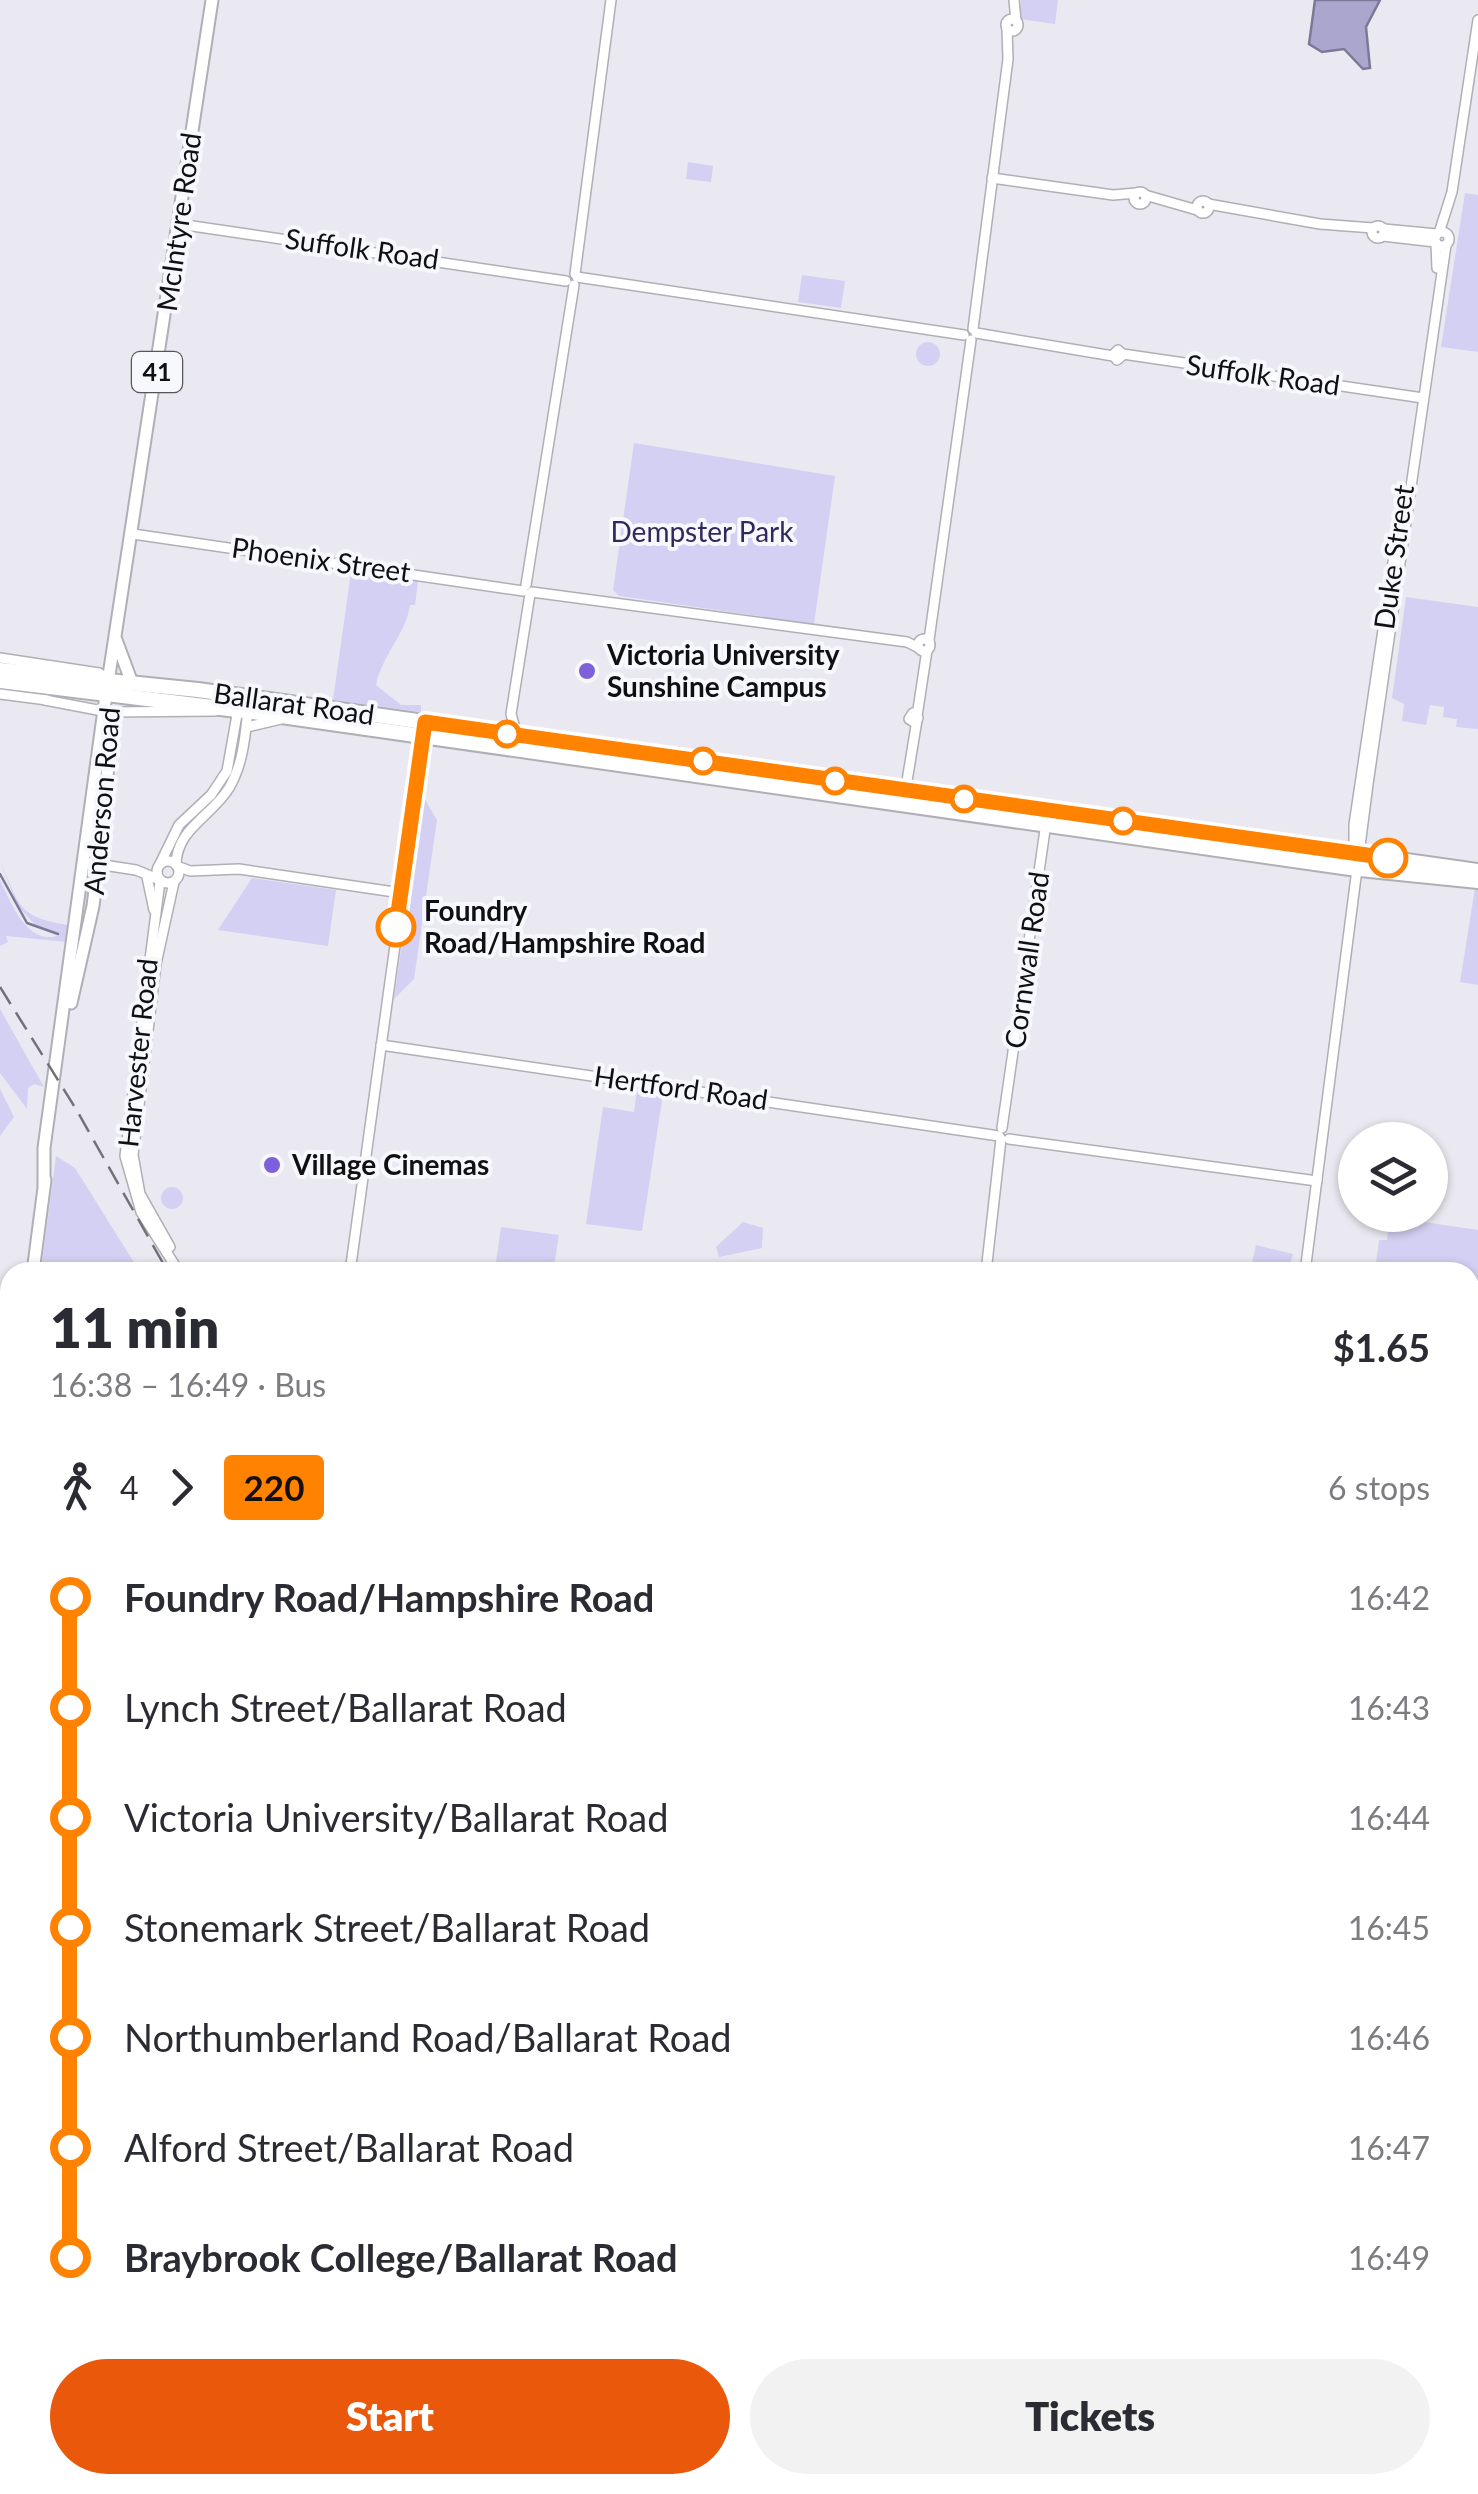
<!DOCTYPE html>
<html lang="en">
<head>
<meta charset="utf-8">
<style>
  :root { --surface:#fff; --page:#f2f2f3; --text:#2b2b33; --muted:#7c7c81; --accent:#ea580c }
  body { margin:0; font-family:Lato,sans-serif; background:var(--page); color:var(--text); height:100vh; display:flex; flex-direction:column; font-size:38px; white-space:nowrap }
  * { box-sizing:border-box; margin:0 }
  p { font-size:32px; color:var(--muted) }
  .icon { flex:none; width:55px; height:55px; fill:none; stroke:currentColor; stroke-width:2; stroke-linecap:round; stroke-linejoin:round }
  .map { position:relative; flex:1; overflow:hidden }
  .panel { position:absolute; left:0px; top:1262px; width:1480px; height:1232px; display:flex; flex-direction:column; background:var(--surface); border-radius:30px 30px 0 0; box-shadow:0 2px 8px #0004 }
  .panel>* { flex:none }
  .badge { padding:0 20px; border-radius:8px; font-size:35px; line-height:65px }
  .buttons { position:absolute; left:1338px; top:1122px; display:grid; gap:20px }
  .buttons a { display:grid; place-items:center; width:110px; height:110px; border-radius:50%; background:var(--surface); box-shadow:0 2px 8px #0004; font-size:50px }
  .map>.badge { position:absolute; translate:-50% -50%; box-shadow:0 0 0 5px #fff }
  .legs { display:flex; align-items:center; gap:15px; height:110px; padding:0 50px; font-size:32px }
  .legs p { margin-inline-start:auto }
  .summary { display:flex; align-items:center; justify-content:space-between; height:170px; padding:0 50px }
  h1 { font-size:55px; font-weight:800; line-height:75px }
  .cta { display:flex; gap:20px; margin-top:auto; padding:20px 50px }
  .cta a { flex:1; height:115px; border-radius:60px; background:var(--accent); color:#fff; font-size:40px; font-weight:800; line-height:115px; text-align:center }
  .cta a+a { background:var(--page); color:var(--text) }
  ul { padding:0 50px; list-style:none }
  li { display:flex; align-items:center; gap:35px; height:110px; font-size:38px }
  li i { display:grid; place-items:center; width:15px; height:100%; margin:0 12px; background:currentColor }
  li i::after { content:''; width:25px; height:25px; margin:-12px; border:8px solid; border-radius:50%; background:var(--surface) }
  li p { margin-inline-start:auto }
  li:first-child i { background:linear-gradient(#0000 50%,currentColor 0) }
  li:last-child i { background:linear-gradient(currentColor 50%,#0000 0) }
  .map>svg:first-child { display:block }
  .green { fill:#d4d0f3 }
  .water { fill:#aba6ce; stroke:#7c7996; stroke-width:2.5 }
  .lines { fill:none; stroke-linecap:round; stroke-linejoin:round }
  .stream { stroke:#7c7996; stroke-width:2.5 }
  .secondary-casing { stroke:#afafb6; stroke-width:12 }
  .primary-casing { stroke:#afafb6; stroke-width:15 }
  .highway-casing { stroke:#afafb6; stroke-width:18 }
  .secondary { stroke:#fff; stroke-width:9 }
  .primary { stroke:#fff; stroke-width:11 }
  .highway { stroke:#fff; stroke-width:14 }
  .rail { stroke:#727177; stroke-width:2.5; stroke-dasharray:20 10; stroke-linecap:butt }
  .secondary-bridge-casing { stroke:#afafb6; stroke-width:12; stroke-linecap:butt }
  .secondary-bridge { stroke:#fff; stroke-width:9 }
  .line-1-casing { stroke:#fff; stroke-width:22 }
  .line-1 { stroke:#ff8200; stroke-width:15 }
  .poi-dot { fill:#7d60da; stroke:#f7f7fe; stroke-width:4 }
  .stop-1-dot { fill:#fff; stroke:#ff8200; stroke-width:5 }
  .labels { text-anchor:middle; stroke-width:8; stroke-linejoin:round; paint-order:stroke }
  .shield { fill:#f7f7fe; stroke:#55555a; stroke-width:2.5 }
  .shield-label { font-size:25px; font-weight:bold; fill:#101013 }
  .street-label { font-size:28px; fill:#101013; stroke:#f7f7fe }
  .park-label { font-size:28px; fill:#33285b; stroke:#f7f7fe }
  .poi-label { font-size:28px; font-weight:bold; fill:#101013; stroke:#f7f7fe; text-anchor:start }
  .stop-label { font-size:28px; font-weight:bold; fill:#101013; stroke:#f7f7fe; text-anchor:start }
</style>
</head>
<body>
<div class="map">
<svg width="1478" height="2494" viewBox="0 0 1478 2494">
  <rect width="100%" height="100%" fill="#eae9f1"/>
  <g class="green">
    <path d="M1021,0H1058L1055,24L1020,19Z"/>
    <path d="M688,162L713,166L711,182L686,179Z"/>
    <path d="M1465,193L1478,195V352L1441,347Z"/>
    <path d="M802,275L845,281L841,308L798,302Z"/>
    <circle cx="928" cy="354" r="12"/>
    <path d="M634,443L835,476L814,624L619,596L613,590Z"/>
    <path d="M351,572L418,581L415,605H410C406,634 382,655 376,685L401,705H421V712L333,700Z"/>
    <path d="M1406,597L1478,607V729L1456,727L1457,719L1443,717L1444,707L1430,705L1426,725L1402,721L1404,704L1392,698Z"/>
    <path d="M423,796L437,820L414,979L394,999Z"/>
    <path d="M0,861C20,906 17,917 69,925L67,942L6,936L8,942L0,946V880C12,905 28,947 60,935L35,925L17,905Z"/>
    <path d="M252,878L336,890L328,946L218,930Z"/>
    <path d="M1475,888L1478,889V985L1460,982Z"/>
    <path d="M0,1009L44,1087L34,1084L28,1088L27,1109L0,1073Z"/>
    <path d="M0,1089L14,1117L0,1136Z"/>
    <path d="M637,1090L663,1094L642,1231L586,1224L603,1107L634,1112Z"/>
    <path d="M56,1156L75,1168L140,1272H41Z"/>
    <circle cx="172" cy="1198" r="11"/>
    <path d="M1390,1217L1478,1230V1362L1470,1361V1272H1414L1408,1264L1384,1272L1376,1262L1379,1240H1387Z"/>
    <path d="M743,1222L763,1228L762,1248L719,1257L716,1247Z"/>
    <path d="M501,1227L559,1235L553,1272H488L490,1262H496Z"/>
    <path d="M1256,1245L1293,1254L1288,1272H1250Z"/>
    <path d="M0,1791L10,1792V1880L0,1879Z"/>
    <path d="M1470,1955L1478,1956V2097L1470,2103Z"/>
    <path d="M1470,2305L1478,2306V2418L1470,2417Z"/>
    <path d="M78,2485H349L354,2494H71Z"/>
  </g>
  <path class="water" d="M1315,0H1380L1366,27L1370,68L1363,69L1344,49L1322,52L1309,44Z"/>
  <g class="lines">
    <g class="stream">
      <path d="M0,874L27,923L58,934"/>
      <path d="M1470,2302L1478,2304"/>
      <path d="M354,2485L361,2494"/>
      <path d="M1096,2485L1104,2494"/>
      <path d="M107,2494L115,2485"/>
    </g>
    <defs>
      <g id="secondary">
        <path d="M1014,0L1016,21"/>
        <circle cx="1012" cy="25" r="6"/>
        <path d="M992,178L1113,195L1136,193"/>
        <circle cx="1140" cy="198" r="6"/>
        <path d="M1145,195L1197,210"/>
        <circle cx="1203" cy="207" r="6"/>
        <path d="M1208,204L1320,224L1373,228"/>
        <path d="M179,224L566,281"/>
        <circle cx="1378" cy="232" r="6"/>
        <path d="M1384,229L1437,234"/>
        <circle cx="1442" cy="239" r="7"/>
        <path d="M1439,233L1452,192L1478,20"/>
        <path d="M1383,236L1435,242"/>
        <path d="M1436,244L1437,268"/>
        <path d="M575,274L611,0"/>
        <path d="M577,277L964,335"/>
        <path d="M973,329L1008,59L1007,28"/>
        <path d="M976,333L1113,356"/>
        <path d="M1118,350L1123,355L1117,360L1113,355Z"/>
        <path d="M1123,354L1423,398"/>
        <path d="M133,534L523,591"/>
        <path d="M526,585L574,285"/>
        <path d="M532,592L907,642L919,648"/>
        <circle cx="924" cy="645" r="6"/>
        <path d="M929,640L971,340"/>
        <path d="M0,658L99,673L109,680"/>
        <path d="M0,694L47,700"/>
        <path d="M45,700L108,712L215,711"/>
        <path d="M913,713L918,718L914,722L909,719Z"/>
        <path d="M917,716L927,650"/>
        <path d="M247,727L281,719"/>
        <path d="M517,735L511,714L530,594"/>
        <path d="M905,793L917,720"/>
        <path d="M1354,857V825L1394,556"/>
        <circle cx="168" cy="872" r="11"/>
        <path d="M84,862L136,870L160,880"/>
        <path d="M160,864L179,825L211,795L227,771L238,709"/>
        <path d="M176,865C176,829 212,816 229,788C243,764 245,737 248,710"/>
        <path d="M177,866L190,871L239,869L401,893"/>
        <path d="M147,877L154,910"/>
        <path d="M160,881L125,1156L141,1212L179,1272"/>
        <path d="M381,1045L999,1136"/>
        <path d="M1002,1128L1046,823"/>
        <path d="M1009,1139L1317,1181"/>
        <path d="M170,1247L140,1194L133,1155L156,964L174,882"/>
        <path d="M350,1272L424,735"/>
        <path d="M986,1272L1001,1139"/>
        <path d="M1305,1272L1368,784L1446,245"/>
        <path d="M0,1395L10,1396"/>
        <path d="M1470,1509L1478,1510"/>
        <path d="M1470,1517L1478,1518"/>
        <path d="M0,1621L10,1622"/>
        <path d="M1470,1878L1478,1879"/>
        <path d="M1470,1886L1478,1887"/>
      </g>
      <g id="primary">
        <path d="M116,640L132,683"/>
        <path d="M71,1003L93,906L107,792L108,735"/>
        <path d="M44,1185V1148L106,695L212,0"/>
        <path d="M33,1272L45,1180"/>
        <path d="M3,1483L10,1431"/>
        <path d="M0,1556L10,1475"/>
        <path d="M0,1912V1943"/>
        <path d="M0,2264L10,2265"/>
        <path d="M1470,2476L1478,2478"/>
        <path d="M833,2494L835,2485"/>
      </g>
      <g id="highway">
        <path d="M0,670L198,690L1478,871"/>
        <path d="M0,681L253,712L1350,868L1478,881"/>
      </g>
    </defs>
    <use href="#secondary" class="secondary-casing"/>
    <use href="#primary" class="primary-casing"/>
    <use href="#highway" class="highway-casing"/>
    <use href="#secondary" class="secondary"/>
    <use href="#primary" class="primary"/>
    <use href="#highway" class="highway"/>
    <g class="rail">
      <path d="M0,987L76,1109L168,1272"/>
      <path d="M0,1409L10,1411"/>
      <path d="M1470,2419H1478"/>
      <path d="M1470,2435L1478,2436"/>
      <path d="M1470,2453L1478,2454"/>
      <path d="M876,2485L882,2494"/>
      <path d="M1257,2485L1258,2494"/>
      <path d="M1303,2494L1313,2485"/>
    </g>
    <defs>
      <path id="secondary-bridge" d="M6,1404L10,1423"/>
    </defs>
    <use href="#secondary-bridge" class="secondary-bridge-casing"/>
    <use href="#secondary-bridge" class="secondary-bridge"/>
  </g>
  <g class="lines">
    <defs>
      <path id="line-1" d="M396,927L425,722L1388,858"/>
    </defs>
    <use href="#line-1" class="line-1-casing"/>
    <use href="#line-1" class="line-1"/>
  </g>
  <g class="poi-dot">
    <circle cx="587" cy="671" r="10"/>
    <circle cx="272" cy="1165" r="10"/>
  </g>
  <g class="stop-1-dot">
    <circle cx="507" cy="734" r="12"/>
    <circle cx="703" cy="761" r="12"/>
    <circle cx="835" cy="781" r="12"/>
    <circle cx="964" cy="799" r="12"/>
    <circle cx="1123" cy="821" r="12"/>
    <circle cx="1388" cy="858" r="18"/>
    <circle cx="396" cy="927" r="18"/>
  </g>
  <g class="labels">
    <rect class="shield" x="132" y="352" width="50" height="40" rx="8"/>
    <g class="shield-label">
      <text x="157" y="381">41</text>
    </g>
    <g class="street-label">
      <text transform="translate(179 222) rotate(-82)" y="10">McIntyre Road</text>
      <text transform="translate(362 249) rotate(8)" y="10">Suffolk Road</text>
      <text transform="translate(1263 375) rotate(8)" y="10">Suffolk Road</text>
      <text transform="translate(1394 557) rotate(-82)" y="10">Duke Street</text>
      <text transform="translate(321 560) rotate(8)" y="10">Phoenix Street</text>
      <text transform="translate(294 704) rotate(8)" y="10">Ballarat Road</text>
      <text transform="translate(102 801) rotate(-85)" y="10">Anderson Road</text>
      <text transform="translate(1027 960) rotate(-82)" y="10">Cornwall Road</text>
      <text transform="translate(138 1053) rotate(-84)" y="10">Harvester Road</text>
      <text transform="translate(681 1088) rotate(8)" y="10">Hertford Road</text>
    </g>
    <g class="park-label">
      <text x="702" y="542">Dempster Park</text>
    </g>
    <g class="poi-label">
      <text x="607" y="665">Victoria University<tspan x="607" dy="32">Sunshine Campus</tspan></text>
      <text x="292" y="1175">Village Cinemas</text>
    </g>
    <g class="stop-label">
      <text x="424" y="921">Foundry<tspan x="424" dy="32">Road/Hampshire Road</tspan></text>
    </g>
  </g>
</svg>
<div class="buttons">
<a><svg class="icon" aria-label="layers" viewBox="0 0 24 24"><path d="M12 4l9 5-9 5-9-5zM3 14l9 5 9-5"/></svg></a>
</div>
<section class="panel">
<div class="summary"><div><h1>11 min</h1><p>16:38 – 16:49 · Bus</p></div><b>$1.65</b></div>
<div class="legs"><svg class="icon" aria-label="walk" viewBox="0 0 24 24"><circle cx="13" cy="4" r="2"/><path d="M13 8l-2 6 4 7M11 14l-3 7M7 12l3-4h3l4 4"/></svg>4<svg class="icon" aria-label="forward" viewBox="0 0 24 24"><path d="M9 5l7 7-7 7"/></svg><b class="badge" style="background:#ff8200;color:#111">220</b><p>6 stops</p></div>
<ul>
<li><i style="color:#ff8200"></i><b>Foundry Road/Hampshire Road</b><p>16:42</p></li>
<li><i style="color:#ff8200"></i><span>Lynch Street/Ballarat Road</span><p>16:43</p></li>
<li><i style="color:#ff8200"></i><span>Victoria University/Ballarat Road</span><p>16:44</p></li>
<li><i style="color:#ff8200"></i><span>Stonemark Street/Ballarat Road</span><p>16:45</p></li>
<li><i style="color:#ff8200"></i><span>Northumberland Road/Ballarat Road</span><p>16:46</p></li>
<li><i style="color:#ff8200"></i><span>Alford Street/Ballarat Road</span><p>16:47</p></li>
<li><i style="color:#ff8200"></i><b>Braybrook College/Ballarat Road</b><p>16:49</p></li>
</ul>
<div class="cta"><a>Start</a><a>Tickets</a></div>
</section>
</div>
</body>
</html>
